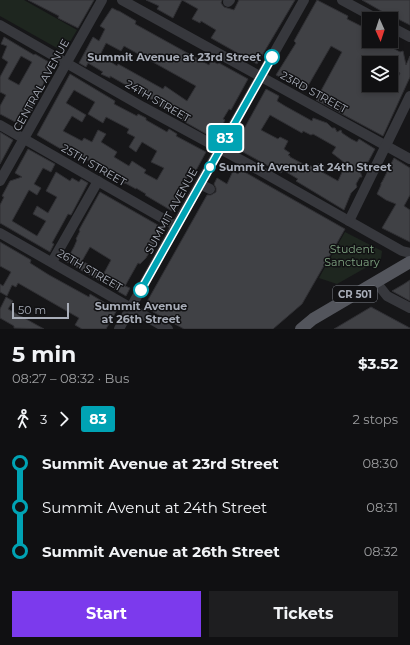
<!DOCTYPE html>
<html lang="en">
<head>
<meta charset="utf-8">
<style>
  :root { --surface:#101012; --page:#1e1e20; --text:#f1f3f6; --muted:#9c9d9f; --line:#303032; --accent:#7c3aed }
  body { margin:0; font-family:Montserrat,sans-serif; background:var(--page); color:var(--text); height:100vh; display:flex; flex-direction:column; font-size:15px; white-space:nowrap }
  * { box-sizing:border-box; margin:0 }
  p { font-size:13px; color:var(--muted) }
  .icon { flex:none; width:22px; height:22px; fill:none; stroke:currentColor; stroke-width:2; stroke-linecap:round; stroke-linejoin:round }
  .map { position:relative; height:329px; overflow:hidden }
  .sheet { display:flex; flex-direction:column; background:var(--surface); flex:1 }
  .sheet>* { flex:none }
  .badge { padding:0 8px; border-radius:3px; font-size:14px; line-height:26px }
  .needle { width:26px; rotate:177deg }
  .fabs { position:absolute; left:362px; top:12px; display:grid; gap:8px }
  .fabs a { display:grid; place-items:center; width:36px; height:36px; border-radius:0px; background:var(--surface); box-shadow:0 2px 6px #0003,0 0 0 1px var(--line); font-size:20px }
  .scale { position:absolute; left:12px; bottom:10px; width:57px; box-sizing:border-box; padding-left:4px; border:2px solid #a8adb8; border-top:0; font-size:11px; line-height:14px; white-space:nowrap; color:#a8adb8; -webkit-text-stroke:3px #111113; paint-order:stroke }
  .map>.badge { position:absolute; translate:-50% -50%; box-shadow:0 0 0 2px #fff }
  .legs { display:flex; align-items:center; gap:6px; height:44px; padding:0 12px; font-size:13px }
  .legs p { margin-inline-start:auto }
  .summary { display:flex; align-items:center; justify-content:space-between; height:68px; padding:0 12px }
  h1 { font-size:22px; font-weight:700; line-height:30px }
  .primary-button { display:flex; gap:8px; margin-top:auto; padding:8px 12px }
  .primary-button a { flex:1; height:46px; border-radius:0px; background:var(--accent); color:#fff; font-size:16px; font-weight:700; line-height:46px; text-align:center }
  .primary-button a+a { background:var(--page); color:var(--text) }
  ul { padding:0 12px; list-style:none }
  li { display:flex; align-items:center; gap:14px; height:44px; font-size:15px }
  li i { display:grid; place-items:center; width:6px; height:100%; margin:0 5px; background:currentColor }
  li i::after { content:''; width:10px; height:10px; margin:-5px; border:3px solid; border-radius:50%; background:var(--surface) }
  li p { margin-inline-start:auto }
  li:first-child i { background:linear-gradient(#0000 50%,currentColor 0) }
  li:last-child i { background:linear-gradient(currentColor 50%,#0000 0) }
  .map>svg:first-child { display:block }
  .green { fill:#1e261f }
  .building { fill:#404145; stroke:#303034; fill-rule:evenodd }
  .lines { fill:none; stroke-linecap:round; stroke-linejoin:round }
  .minor { stroke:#37383d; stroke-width:10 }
  .major { stroke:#53555c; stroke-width:12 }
  .line-1-casing { stroke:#fff; stroke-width:9 }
  .line-1 { stroke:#00a3b4; stroke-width:6 }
  .stop-1-dot { fill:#fff; stroke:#00a3b4; stroke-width:2 }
  .labels { text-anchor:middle; stroke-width:3; stroke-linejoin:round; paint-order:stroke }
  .shield { fill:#111113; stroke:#7b7e86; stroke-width:1 }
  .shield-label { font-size:10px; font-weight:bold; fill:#a8adb8 }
  .stop-label { font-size:11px; font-weight:bold; fill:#a8adb8; stroke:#111113; text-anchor:end }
  .street-label { font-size:11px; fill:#a8adb8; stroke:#111113 }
  .park-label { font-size:11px; fill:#7fa381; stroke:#111113 }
</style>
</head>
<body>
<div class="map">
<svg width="410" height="329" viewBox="0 0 410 329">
  <rect width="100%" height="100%" fill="#161618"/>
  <g class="green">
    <path d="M0,0H24L77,30L64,52L0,16Z"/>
    <path d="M345,232L382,251L381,259L337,284L319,278Z"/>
  </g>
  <g class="building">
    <path d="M28,0H94L78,28L58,18L59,16Z"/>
    <path d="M146,0H222L221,3L224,7L234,10L239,0H295L257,64L211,38L216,30L201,21L200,23L192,19L198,9L182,0L173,18L157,9L159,6Z"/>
    <path d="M317,0L348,16L347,19L369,30V41H394L391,47L400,52L403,51L406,65L410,56V77L383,136L316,100L342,52L331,46L305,91L276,75L296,43L294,41ZM369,57L380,63H394L391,68L400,73L394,85H371L369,89Z"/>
    <path d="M362,0H410V25L398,19L397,20Z"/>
    <path d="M112,8L118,11H119L136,21L135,24L209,65L211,61L218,64L219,63L248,79L231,110L229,109L223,119L225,120L215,139L185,122L155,103L156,102L110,76V78L101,74L103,72L88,63L86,67L79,63L93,37L99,41L105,29L100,26ZM106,43L121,51L124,46L196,86L187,101L165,86L163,89L118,64L117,66L100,55Z"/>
    <path d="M4,37L34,55L35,54L54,65L43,84L44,86H41L37,95L39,96L32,108L33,110L31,112L29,111L21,125L0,114V106L6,95L0,92V77L8,62L2,58L7,46L1,44ZM21,56L32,62L19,85L8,79Z"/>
    <path d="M70,74L115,101L114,104L137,116L138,114L146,118V120L167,132L169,129L177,134L176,136L206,152L193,176L189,174L180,190L181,191L178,195L181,196L172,211L145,195L146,194L136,188V189L125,183L122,184L121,179L75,153L68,149L66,152L37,135ZM74,90L95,102L88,114L103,123L106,117L129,129L127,133L135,137L129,147L136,152L142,142L157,151L151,162L164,168L157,180L144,173L146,170L132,161L129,166L114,157L117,152L101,142L106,134L98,130L92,142L84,138L82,141L63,131L72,116L82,122L86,115L66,103Z"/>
    <path d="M266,89L279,96L277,101L285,106L312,121L313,118L327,123L332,128H335L337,132L341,130L342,133L351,139L357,142L359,139L375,149L368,162H363L366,169L360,171L362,177H360L356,184L357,187L351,193L344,210L296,181L298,179L283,170L281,173L272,168L234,147ZM270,115L302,133L303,131L311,135L313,134L336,147L332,153L345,163L343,167L344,168L338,181L322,172L325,167L319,163L316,169L306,163L305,165L290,157V156L288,155L290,153L284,149L288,141L280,137L278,139L261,130Z"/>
    <path d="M0,132L13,140L0,164Z"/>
    <path d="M28,149L55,164L51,172L43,168L34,184L41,188L37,195L29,190L12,221L37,236L46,221L33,214L37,206L48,213L57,197L46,191L56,172L70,181L72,178L79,182L81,179L88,183L71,215L68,214L52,243L54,244L50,252L0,223V205L4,197L2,196L10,181L22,177L15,173Z"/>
    <path d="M394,158L410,168V195L404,206L410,210V242L382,228L396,204L386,200L377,194L381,185V183L382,182Z"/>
    <path d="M241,170L345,229L302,304L273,329H184L144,307L207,195H211L216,192V188L214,184L217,178L227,184L233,171L238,174Z"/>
    <path d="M100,192L163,228L146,258L140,264L138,263L125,286L130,288L126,296L62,259L66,252L70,254L74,247L77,240L76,239L80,231L79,230ZM90,247L111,260L104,273L82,261Z"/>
    <path d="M0,242L31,260L30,263L49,275L89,297L90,294L117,310L106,329H82L75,325L79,318L18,283L16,287L12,285L7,296L0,292V284L3,286L11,272L0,266Z"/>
    <path d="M410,280V301L392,291L404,284Z"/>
    <path d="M6,297L13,301L8,309L44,329L14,328V326L0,318V309Z"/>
    <path d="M371,307L410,328V329H334Z"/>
  </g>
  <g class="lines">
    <g class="minor">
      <path d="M122,0L410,159"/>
      <path d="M342,0L377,19"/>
      <path d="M228,2L230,0"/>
      <path d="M0,25L143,107L250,165L402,251L410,253"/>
      <path d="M391,27L410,37"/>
      <path d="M0,125L176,226"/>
      <path d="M0,181L102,0"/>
      <path d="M200,184L210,189"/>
      <path d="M349,221L410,96"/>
      <path d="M0,233L168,329"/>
      <path d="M52,262L98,181"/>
      <path d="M376,282L387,296L410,308"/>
      <path d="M119,329L176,226L304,0"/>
    </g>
    <path class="major" d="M301,329L313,319L410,262"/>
  </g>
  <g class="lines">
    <defs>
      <path id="line-1" d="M141,290L272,57"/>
    </defs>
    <use href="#line-1" class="line-1-casing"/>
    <use href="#line-1" class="line-1"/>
  </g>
  <g class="stop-1-dot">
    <circle cx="272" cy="57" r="7"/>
    <circle cx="210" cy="167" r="5"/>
    <circle cx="141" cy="290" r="7"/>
  </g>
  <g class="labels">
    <rect class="shield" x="333" y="286" width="44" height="16" rx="3"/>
    <g class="shield-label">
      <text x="355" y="298">CR 501</text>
    </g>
    <g class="stop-label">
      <text x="261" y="61">Summit Avenue at 23rd Street</text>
      <text x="219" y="171" text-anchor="start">Summit Avenut at 24th Street</text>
      <text x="141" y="310" text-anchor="middle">Summit Avenue<tspan x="141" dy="13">at 26th Street</tspan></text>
    </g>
    <g class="street-label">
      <text transform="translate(41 85) rotate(-61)" y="4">CENTRAL AVENUE</text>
      <text transform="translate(314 92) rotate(29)" y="4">23RD STREET</text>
      <text transform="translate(158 101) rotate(30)" y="4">24TH STREET</text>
      <text transform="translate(94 165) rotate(30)" y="4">25TH STREET</text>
      <text transform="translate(171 211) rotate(-61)" y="4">SUMMIT AVENUE</text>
      <text transform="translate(90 270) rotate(30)" y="4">26TH STREET</text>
    </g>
    <g class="park-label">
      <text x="352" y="253">Student<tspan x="352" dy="13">Sanctuary</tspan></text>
    </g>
  </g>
</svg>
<div class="fabs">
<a><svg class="needle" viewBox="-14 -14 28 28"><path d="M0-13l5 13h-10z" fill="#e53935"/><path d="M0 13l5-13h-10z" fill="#9c9d9f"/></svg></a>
<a><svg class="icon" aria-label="layers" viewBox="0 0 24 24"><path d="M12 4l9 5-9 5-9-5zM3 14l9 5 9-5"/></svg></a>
</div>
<div class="scale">50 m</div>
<b class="badge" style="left:225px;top:138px;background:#00a3b4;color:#fff">83</b>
</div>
<section class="sheet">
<div class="summary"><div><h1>5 min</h1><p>08:27 – 08:32 · Bus</p></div><b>$3.52</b></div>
<div class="legs"><svg class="icon" aria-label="walk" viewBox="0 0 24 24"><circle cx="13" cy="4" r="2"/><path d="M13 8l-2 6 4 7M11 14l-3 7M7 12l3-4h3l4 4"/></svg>3<svg class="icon" aria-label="forward" viewBox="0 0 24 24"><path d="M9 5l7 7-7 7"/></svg><b class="badge" style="background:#00a3b4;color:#fff">83</b><p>2 stops</p></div>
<ul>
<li><i style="color:#00a3b4"></i><b>Summit Avenue at 23rd Street</b><p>08:30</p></li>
<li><i style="color:#00a3b4"></i><span>Summit Avenut at 24th Street</span><p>08:31</p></li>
<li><i style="color:#00a3b4"></i><b>Summit Avenue at 26th Street</b><p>08:32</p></li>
</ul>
<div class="primary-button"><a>Start</a><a>Tickets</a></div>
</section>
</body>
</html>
